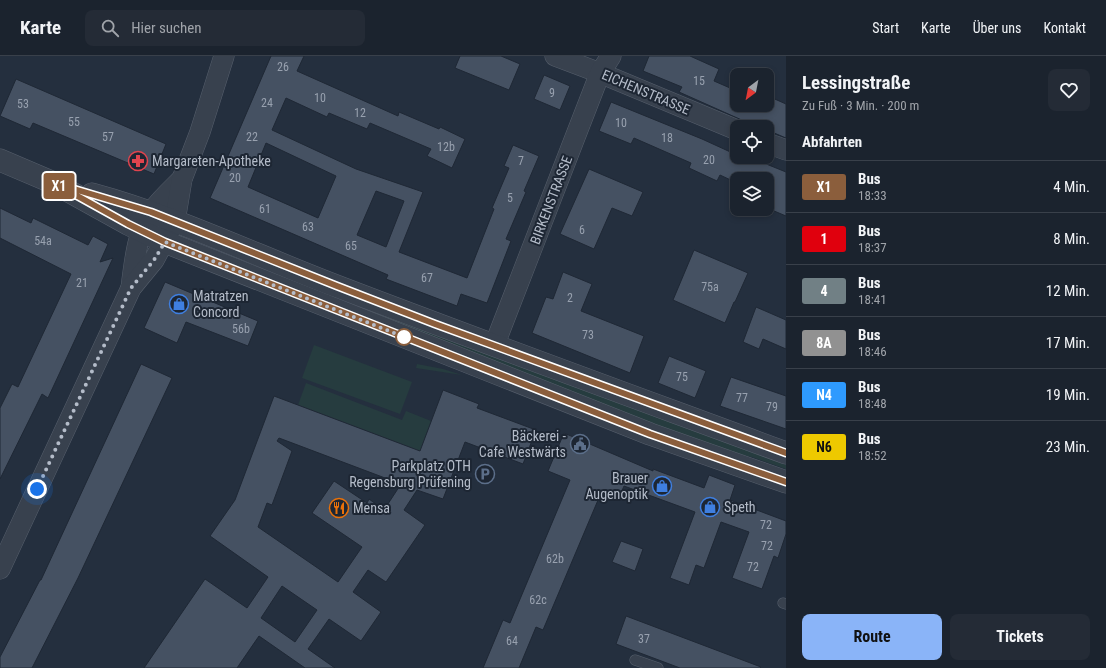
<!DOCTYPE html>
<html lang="de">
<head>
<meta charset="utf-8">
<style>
  :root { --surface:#1b232e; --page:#242b36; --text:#f1f3f6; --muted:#a0a4aa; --line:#39404a; --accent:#8ab4f8 }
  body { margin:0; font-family:"Roboto Condensed",sans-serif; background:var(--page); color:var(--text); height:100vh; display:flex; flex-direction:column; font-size:15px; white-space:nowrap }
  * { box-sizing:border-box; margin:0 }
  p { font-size:13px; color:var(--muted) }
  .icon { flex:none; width:22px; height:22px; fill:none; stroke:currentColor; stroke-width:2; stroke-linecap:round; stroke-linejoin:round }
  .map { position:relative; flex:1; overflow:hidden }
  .side { display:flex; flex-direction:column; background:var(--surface); width:320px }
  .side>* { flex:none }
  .badge { padding:0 8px; border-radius:3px; font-size:14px; line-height:26px }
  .needle { width:26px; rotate:212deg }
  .buttons { position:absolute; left:730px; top:12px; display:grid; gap:8px }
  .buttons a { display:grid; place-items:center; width:44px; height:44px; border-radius:8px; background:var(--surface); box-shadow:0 2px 6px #0003,0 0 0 1px var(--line); font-size:20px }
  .you { position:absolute; width:20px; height:20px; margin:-10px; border:3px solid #fff; border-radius:50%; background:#1a73e8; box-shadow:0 0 0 6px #1a73e833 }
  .map>.badge { position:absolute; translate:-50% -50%; box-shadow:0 0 0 2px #fff }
  h2 { padding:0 16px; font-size:15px; line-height:36px }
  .round { display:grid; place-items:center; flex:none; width:42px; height:42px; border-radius:8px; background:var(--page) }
  .overview { display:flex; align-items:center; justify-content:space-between; height:68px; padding:0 16px }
  h1 { font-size:19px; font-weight:700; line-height:30px }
  .primary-button { display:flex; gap:8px; margin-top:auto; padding:8px 16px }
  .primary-button a { flex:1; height:46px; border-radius:8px; background:var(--accent); color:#111; font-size:16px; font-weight:700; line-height:46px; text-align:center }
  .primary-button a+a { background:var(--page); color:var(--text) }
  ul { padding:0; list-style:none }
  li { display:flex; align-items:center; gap:12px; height:52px; padding:0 16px; border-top:1px solid var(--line) }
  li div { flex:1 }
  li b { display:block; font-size:15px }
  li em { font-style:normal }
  li .badge { min-width:44px; font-weight:700; text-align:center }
  header { display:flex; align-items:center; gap:24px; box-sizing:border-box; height:56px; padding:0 20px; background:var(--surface); border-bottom:1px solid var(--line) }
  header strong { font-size:19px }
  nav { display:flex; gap:22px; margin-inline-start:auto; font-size:14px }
  .search { width:280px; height:36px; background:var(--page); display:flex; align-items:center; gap:10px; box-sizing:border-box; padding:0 14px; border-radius:8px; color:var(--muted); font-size:15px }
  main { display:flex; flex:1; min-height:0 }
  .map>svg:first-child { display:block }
  .green { fill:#263c3f }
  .building { fill:#455162; stroke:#1f2835; fill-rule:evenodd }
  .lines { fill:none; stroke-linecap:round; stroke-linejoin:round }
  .service-casing { stroke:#565f6c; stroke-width:11 }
  .minor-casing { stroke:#565f6c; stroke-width:21 }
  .tertiary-casing { stroke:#565f6c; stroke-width:23 }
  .service { stroke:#38414e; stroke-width:10 }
  .minor { stroke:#38414e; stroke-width:20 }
  .tertiary { stroke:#38414e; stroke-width:22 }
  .line-casing { stroke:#fff; stroke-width:9 }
  .line { stroke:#8b5e3c; stroke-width:6 }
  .walk { stroke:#b4bcc9; stroke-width:4; stroke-dasharray:0 7.2 }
  .stop-dot { fill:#fff; stroke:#8b5e3c; stroke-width:2 }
  .labels { text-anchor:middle; stroke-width:4; stroke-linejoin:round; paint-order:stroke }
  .number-label { font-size:12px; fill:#98a1af }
  .street-label { font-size:14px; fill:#b4bcc9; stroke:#1d2633 }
  .poi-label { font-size:14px; fill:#b4bcc9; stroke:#1d2633; text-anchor:start }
</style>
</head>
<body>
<header>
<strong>Karte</strong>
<div class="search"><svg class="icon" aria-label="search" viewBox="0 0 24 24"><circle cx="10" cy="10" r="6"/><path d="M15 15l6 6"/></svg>Hier suchen</div>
<nav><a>Start</a><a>Karte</a><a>Über uns</a><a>Kontakt</a></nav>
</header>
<main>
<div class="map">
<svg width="786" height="612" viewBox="0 0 786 612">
  <rect width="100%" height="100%" fill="#242f3e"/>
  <g class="green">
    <path d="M329,243L356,249L786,409V413L752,401L726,396L453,294Z"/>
    <path d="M314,289L412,326L400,358L302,322Z"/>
    <path d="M417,308L443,313L462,319L416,312Z"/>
    <path d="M306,327L402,364L406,355L431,365L420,395L298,349Z"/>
  </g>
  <g class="building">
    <path d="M271,0H304L297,15L398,60L399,56L439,73L440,71L465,83L452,112L427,100L431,93L370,67L367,73L329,57L327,61L286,42L272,74L356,113L423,136L399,196L467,222L494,153L492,152L509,112L504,110L513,89L539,100L524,135L526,136L506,183L511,185L487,247L461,238L457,250L386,223L388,219L210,142ZM266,87L336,120L318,162L248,131ZM376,135L404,145L386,191L357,179Z"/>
    <path d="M460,0H501L520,8L509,34L455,12Z"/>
    <path d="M649,0H690L719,13L714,25L737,35V49H767L768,40L786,48V82L767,74V71H761L745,64L744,65L679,36L682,31L643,15Z"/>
    <path d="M544,19L570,30L560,54L534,43Z"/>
    <path d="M16,23L166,88L154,118L33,67L30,73L0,60Z"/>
    <path d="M611,46L702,83L737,99V101H749L786,116V160L767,152V123H737V127L720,119L717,125L689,112L691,107L634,82L631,88L599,75Z"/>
    <path d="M589,113L643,136L632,160L612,152L594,193L560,178Z"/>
    <path d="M0,152L31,167L33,162L88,189L93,180L108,188L100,206L113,202L48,342L42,338L0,423V352L12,328L18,331L71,218L0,182Z"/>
    <path d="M694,194L748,217L735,246H734L725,267L673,244Z"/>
    <path d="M563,216L592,228L581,255L644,280L630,317L532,277L546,241L553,243Z"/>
    <path d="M165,226L258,265L248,290L186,266L177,287L144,272Z"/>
    <path d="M756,251L786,264V293L763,283L759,293L743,286Z"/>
    <path d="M669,300L706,315L695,342L658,327Z"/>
    <path d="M141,308L172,322L78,522L32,612H0V601L40,524H41Z"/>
    <path d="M731,321L786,340V373L720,350Z"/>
    <path d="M443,334L479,348L477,352L536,374L523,408L465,386L443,443L417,434L404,454L425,469L386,526L368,514L353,536L381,556L361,585L329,563L308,593L335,612H305L259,580L237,612H144L205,523L247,552L268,521L210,480L235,444L274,340L420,395ZM279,382L401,428L384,454L369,443L367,447L334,425L312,457L362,491L338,526L258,471L267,447L272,449L292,395L277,385ZM282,530L317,554L295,586L261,562Z"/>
    <path d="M564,377L653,415V413L704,432L709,419L735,429L730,444L786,465V478L778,502L774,500L762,533L732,522L749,476L721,466L704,512L696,509L689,529L670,522L695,456L624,430L618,444L601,437L543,574L536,571L519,612H483L503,564L510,567L570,424L548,415Z"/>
    <path d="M621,485L643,493L635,515L612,506Z"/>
    <path d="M626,560L761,611L760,612H680L616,588Z"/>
  </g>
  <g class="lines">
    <defs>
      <g id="service">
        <path d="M783,547L786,548"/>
        <path d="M635,604L658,612"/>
      </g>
      <g id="minor">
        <path d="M555,0L600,17L737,74"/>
        <path d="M767,87L786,94"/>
        <path d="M131,232C134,208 137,174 152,155C161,143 172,133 182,123"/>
        <path d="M494,290L600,17L611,0"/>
        <path d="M0,513L131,232L154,204L175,165L182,123L200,76L224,0"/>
      </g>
      <g id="tertiary">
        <path d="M0,104L54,127L128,168L165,186L650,378L786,426"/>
        <path d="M92,138C177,161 257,200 339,231C488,288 637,342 786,397"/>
      </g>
    </defs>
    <use href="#service" class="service-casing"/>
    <use href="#minor" class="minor-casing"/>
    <use href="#tertiary" class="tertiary-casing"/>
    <use href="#service" class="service"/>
    <use href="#minor" class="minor"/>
    <use href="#tertiary" class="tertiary"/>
  </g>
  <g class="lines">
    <defs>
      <path id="line" d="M786,397L435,268L337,230L151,156L54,127L128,168L165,186L650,378L786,426"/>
    </defs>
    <use href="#line" class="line-casing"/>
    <use href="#line" class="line"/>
    <path class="walk" d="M37,433L131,232L154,204L165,186L404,281"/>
  </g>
  <defs>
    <symbol id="pharmacy-ring" viewBox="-11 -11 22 22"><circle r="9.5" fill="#1d2633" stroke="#e0444e" stroke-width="1.5"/><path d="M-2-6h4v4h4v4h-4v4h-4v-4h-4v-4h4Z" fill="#e0444e"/></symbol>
    <symbol id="shop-ring" viewBox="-11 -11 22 22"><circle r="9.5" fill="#1d2633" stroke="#3f7fe0" stroke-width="1.5"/><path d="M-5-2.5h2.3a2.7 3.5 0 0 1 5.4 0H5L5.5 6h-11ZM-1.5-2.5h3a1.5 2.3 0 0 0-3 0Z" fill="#3f7fe0"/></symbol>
    <symbol id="civic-ring" viewBox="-11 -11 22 22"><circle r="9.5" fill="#1d2633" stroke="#5c6f8a" stroke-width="1.5"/><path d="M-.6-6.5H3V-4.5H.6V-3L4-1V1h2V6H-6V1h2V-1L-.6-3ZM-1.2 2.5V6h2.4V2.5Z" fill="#5c6f8a"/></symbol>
    <symbol id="parking-ring" viewBox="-11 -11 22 22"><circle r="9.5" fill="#1d2633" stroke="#5c6f8a" stroke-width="1.5"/><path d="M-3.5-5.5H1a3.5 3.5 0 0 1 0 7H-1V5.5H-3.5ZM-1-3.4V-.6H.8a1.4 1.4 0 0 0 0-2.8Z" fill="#5c6f8a"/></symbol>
    <symbol id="restaurant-ring" viewBox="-11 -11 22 22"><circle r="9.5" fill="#1d2633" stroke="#e8710a" stroke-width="1.5"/><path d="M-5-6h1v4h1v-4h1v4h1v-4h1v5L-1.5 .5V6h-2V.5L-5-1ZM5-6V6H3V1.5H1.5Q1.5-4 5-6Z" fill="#e8710a"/></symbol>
  </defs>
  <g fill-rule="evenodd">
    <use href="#pharmacy-ring" x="127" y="94" width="22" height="22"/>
    <use href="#shop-ring" x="168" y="237" width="22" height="22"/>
    <use href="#civic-ring" x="569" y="377" width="22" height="22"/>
    <use href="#parking-ring" x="474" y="407" width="22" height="22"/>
    <use href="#shop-ring" x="651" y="419" width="22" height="22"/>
    <use href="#shop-ring" x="699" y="440" width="22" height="22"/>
    <use href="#restaurant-ring" x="328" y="441" width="22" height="22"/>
  </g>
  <circle class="stop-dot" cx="404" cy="281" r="8"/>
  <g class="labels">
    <g class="number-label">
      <text x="283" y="15">26</text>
      <text x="699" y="29">15</text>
      <text x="552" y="41">9</text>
      <text x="320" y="46">10</text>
      <text x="267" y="51">24</text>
      <text x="23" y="52">53</text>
      <text x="360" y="61">12</text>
      <text x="74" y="70">55</text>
      <text x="621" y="71">10</text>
      <text x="108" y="85">57</text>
      <text x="252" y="85">22</text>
      <text x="667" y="86">18</text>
      <text x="446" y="95">12b</text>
      <text x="709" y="108">20</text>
      <text x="521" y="109">7</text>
      <text x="235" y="126">20</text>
      <text x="510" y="146">5</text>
      <text x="265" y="157">61</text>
      <text x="308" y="175">63</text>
      <text x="582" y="178">6</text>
      <text x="43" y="189">54a</text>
      <text x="351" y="194">65</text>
      <text x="427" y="226">67</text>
      <text x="82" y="231">21</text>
      <text x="710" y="235">75a</text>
      <text x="570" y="246">2</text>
      <text x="241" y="277">56b</text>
      <text x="588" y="283">73</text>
      <text x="682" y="325">75</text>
      <text x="742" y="346">77</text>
      <text x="772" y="355">79</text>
      <text x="766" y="473">72</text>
      <text x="767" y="494">72</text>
      <text x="555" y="507">62b</text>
      <text x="753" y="515">72</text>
      <text x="538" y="548">62c</text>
      <text x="644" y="587">37</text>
      <text x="512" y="589">64</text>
    </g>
    <g class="street-label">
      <text transform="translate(646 36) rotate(23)" y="5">EICHENSTRASSE</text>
      <text transform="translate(551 144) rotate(-69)" y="5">BIRKENSTRASSE</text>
    </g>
    <g class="poi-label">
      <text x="152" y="110">Margareten-Apotheke</text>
      <text x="193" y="245">Matratzen<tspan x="193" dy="16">Concord</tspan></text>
      <text x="566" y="385" text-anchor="end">Bäckerei -<tspan x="566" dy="16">Cafe Westwärts</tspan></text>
      <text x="471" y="415" text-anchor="end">Parkplatz OTH<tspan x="471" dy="16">Regensburg Prüfening</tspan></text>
      <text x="648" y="427" text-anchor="end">Brauer<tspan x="648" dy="16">Augenoptik</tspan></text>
      <text x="724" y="456">Speth</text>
      <text x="353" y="457">Mensa</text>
    </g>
  </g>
</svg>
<div class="buttons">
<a><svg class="needle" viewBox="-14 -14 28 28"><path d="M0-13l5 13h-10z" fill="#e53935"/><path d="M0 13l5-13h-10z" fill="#a0a4aa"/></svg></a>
<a><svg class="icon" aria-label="locate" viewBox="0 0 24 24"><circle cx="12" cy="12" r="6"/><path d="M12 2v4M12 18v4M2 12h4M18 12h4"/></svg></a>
<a><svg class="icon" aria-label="layers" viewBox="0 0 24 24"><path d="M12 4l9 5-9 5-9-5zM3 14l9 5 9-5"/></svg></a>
</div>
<div class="you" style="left:37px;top:433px"></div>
<b class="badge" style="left:59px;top:130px;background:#8b5e3c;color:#fff">X1</b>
</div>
<section class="side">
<div class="overview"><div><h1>Lessingstraße</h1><p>Zu Fuß · 3 Min. · 200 m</p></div><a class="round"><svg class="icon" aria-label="heart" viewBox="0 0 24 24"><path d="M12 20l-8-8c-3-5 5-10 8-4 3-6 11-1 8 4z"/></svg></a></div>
<h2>Abfahrten</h2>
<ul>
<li><span class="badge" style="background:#8b5e3c;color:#fff">X1</span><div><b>Bus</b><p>18:33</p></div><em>4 Min.</em></li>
<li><span class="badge" style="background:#e0000d;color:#fff">1</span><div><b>Bus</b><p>18:37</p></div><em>8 Min.</em></li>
<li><span class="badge" style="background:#718085;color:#fff">4</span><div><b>Bus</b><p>18:41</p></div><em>12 Min.</em></li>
<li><span class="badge" style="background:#919191;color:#fff">8A</span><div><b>Bus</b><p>18:46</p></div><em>17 Min.</em></li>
<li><span class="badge" style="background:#2e9afe;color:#fff">N4</span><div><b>Bus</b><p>18:48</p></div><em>19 Min.</em></li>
<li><span class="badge" style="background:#eec900;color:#111">N6</span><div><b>Bus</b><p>18:52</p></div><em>23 Min.</em></li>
</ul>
<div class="primary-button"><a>Route</a><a>Tickets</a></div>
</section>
</main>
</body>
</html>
